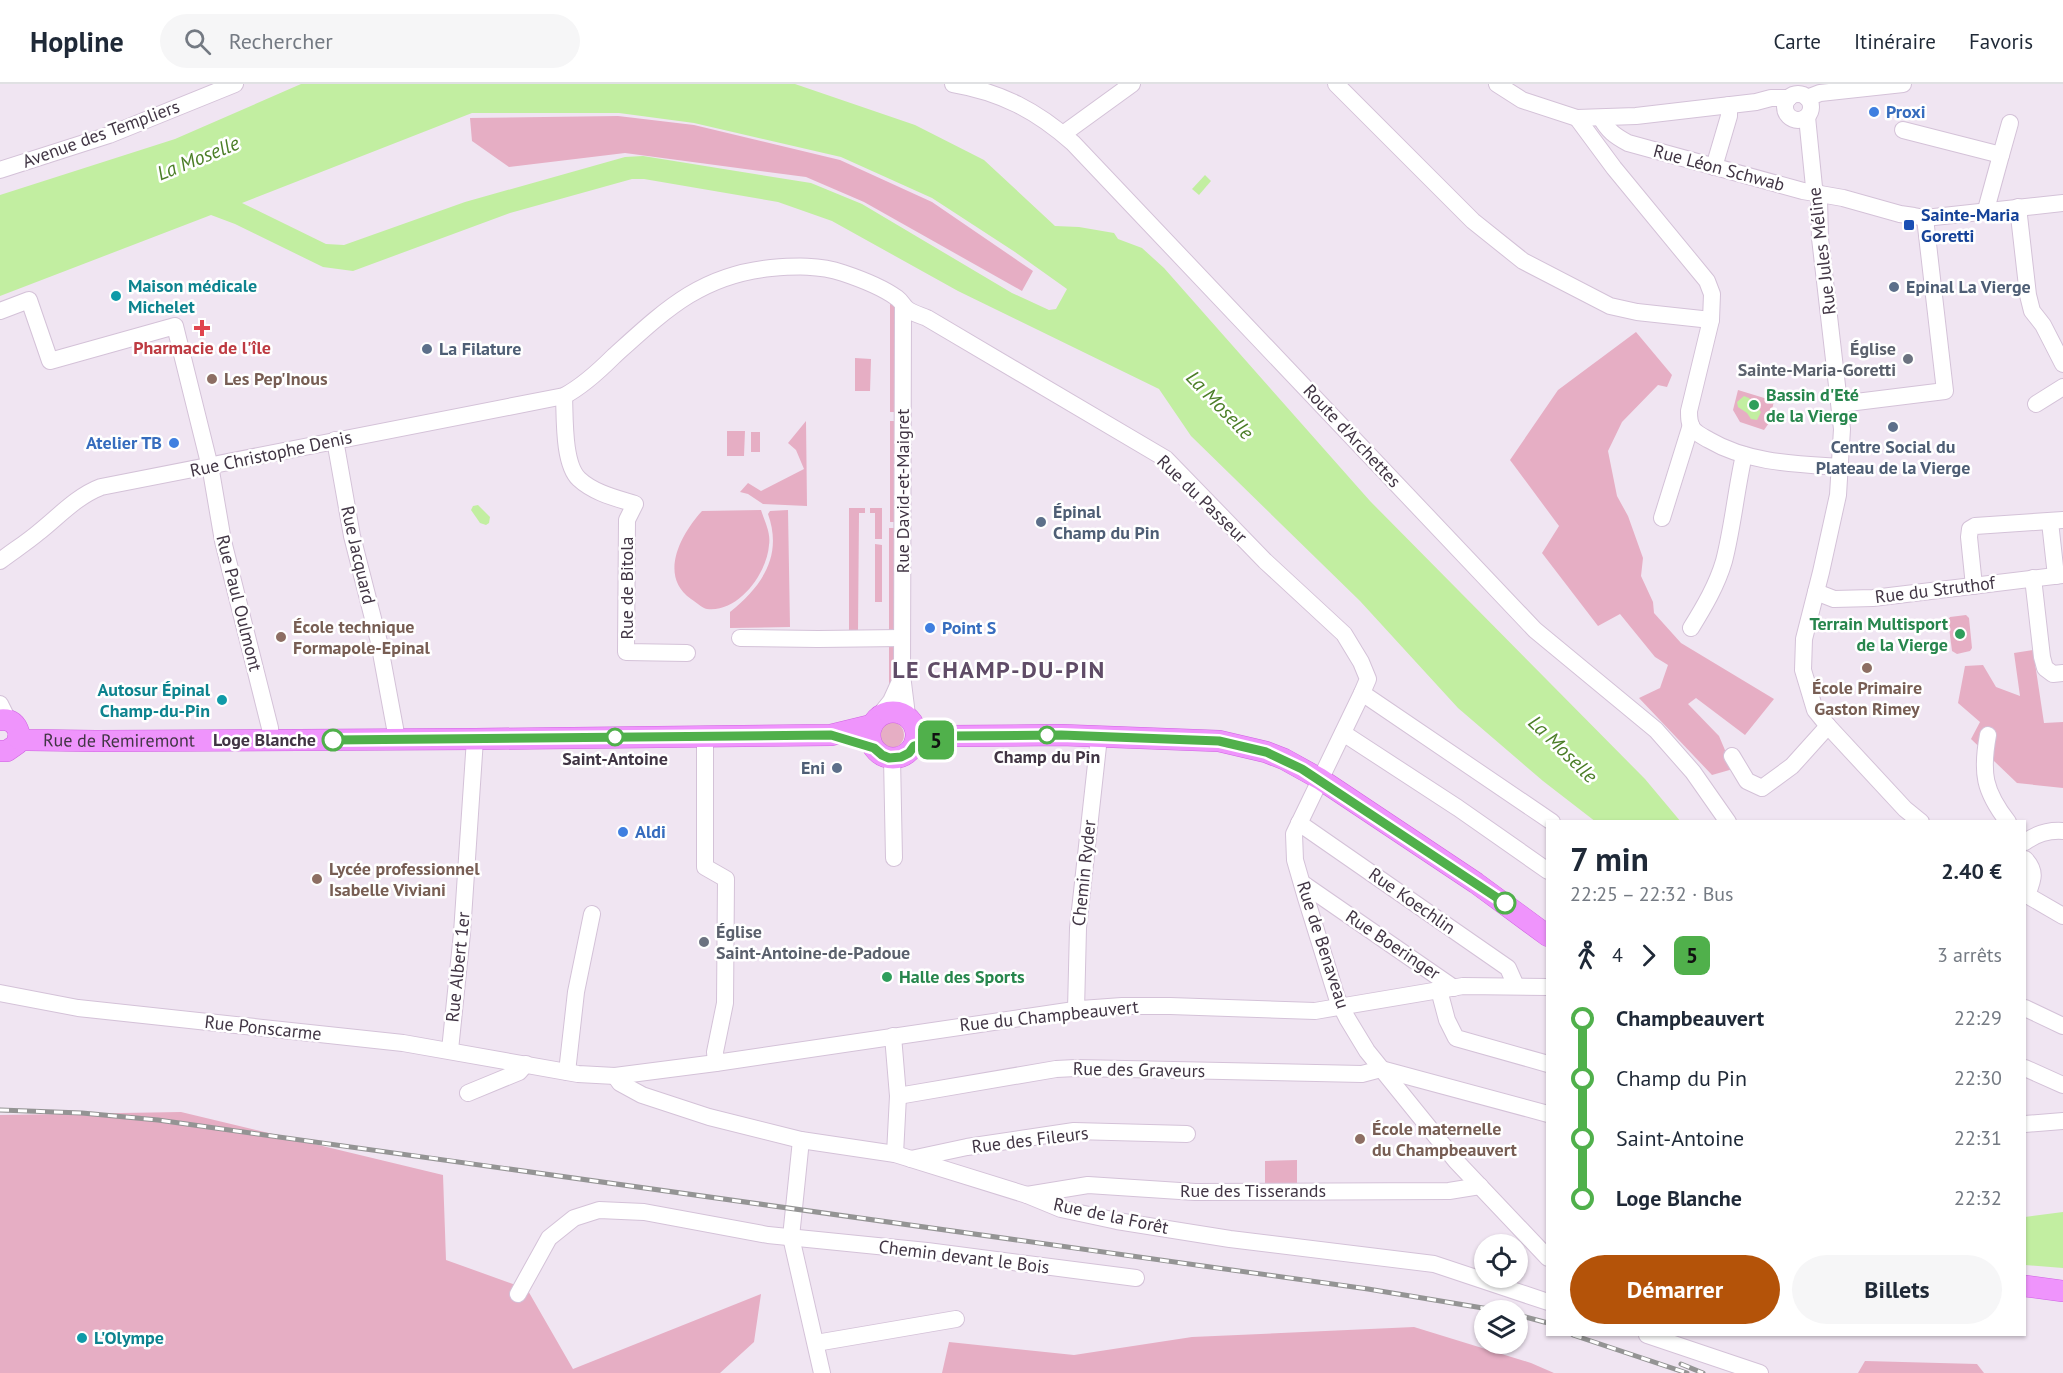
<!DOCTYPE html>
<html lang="fr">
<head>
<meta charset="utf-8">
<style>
  :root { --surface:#fff; --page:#f6f6f7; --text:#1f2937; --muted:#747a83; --line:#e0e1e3; --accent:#b45309 }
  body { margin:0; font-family:"PT Sans",sans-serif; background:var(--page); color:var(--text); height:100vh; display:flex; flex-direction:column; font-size:22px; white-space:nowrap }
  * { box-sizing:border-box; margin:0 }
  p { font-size:20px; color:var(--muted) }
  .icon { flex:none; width:33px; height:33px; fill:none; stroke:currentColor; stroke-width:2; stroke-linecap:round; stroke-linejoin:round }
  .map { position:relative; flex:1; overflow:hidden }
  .drawer { position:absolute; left:1546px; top:736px; width:480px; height:516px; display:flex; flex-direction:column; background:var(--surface); border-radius:0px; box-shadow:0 2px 4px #0004 }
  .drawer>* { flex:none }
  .badge { padding:0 12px; border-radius:9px; font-size:21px; line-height:39px }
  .fabs { position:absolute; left:1474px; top:1150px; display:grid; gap:12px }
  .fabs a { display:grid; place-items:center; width:54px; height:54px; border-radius:50%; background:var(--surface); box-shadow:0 2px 4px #0004; font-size:30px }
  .map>.badge { position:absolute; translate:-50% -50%; box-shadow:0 0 0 3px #fff }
  .legs { display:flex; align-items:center; gap:9px; height:66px; padding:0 24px; font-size:20px }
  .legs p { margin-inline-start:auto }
  .summary { display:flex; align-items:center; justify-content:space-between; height:102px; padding:0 24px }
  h1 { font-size:33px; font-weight:800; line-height:45px }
  .cta { display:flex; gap:12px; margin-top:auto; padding:12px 24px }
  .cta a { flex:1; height:69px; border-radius:36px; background:var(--accent); color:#fff; font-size:24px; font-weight:800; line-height:69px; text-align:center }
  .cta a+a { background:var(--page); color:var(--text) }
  ul { padding:0 24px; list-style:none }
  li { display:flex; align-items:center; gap:21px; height:60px; font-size:22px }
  li i { display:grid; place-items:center; width:9px; height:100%; margin:0 8px; background:currentColor }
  li i::after { content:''; width:15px; height:15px; margin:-8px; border:4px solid; border-radius:50%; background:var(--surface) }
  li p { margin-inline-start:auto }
  li:first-child i { background:linear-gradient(#0000 50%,currentColor 0) }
  li:last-child i { background:linear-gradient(currentColor 50%,#0000 0) }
  header { display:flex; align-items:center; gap:36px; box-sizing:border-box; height:84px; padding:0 30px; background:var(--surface); border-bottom:2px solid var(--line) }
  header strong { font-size:28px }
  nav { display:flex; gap:33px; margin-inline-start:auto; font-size:21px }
  .search { width:420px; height:54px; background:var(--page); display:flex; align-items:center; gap:15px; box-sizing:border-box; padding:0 21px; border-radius:33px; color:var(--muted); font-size:22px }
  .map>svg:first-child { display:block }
  .green { fill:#e6aec4 }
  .water { fill:#c2eea1; fill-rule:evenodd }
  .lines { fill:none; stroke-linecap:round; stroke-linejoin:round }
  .minor-casing { stroke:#d4c2d8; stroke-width:18 }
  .major-casing { stroke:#cf64e1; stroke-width:22 }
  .minor { stroke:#fff; stroke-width:16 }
  .major { stroke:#ef94fc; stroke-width:21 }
  .rail-casing { stroke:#949494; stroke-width:5 }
  .rail { stroke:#fff; stroke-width:3; stroke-dasharray:9; stroke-linecap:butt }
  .line-1-casing { stroke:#fff; stroke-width:14 }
  .line-1 { stroke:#50b04b; stroke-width:9 }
  .shop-dot { fill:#3f7fe0; stroke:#fff; stroke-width:2 }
  .transit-dot { fill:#1a4fb4; stroke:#fff; stroke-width:2 }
  .service-dot { fill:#5c6f8a; stroke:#fff; stroke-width:2 }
  .culture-dot { fill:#0f9aa8; stroke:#fff; stroke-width:2 }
  .health-dot { fill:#e0444e; stroke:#fff; stroke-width:2 }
  .worship-dot { fill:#6b7280; stroke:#fff; stroke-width:2 }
  .education-dot { fill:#8d6e63; stroke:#fff; stroke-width:2 }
  .leisure-dot { fill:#2e9e5b; stroke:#fff; stroke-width:2 }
  .stop-1-dot { fill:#fff; stroke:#50b04b; stroke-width:3 }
  .labels { text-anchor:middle; stroke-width:5; stroke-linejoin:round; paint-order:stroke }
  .shop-label { font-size:18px; font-weight:bold; fill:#366cbe; stroke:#fff; text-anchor:start }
  .street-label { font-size:18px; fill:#413544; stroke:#fff }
  .transit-label { font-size:18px; font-weight:bold; fill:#164399; stroke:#fff; text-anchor:start }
  .culture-label { font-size:18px; font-weight:bold; fill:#0d838f; stroke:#fff; text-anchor:start }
  .service-label { font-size:18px; font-weight:bold; fill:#4e5e75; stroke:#fff; text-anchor:start }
  .health-label { font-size:18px; font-weight:bold; fill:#be3a42; stroke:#fff }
  .worship-label { font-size:18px; font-weight:bold; fill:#5b616d; stroke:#fff; text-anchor:end }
  .education-label { font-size:18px; font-weight:bold; fill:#785e54; stroke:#fff; text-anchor:start }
  .leisure-label { font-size:18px; font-weight:bold; fill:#27864d; stroke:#fff; text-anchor:start }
  .stop-label { font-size:18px; font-weight:bold; fill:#413544; stroke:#fff }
  .water-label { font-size:20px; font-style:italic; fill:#4b7e27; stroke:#fff }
  .district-label { font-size:24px; font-weight:bold; letter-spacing:1.5px; fill:#604c67; stroke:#fff }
</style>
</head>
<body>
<header>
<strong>Hopline</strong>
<div class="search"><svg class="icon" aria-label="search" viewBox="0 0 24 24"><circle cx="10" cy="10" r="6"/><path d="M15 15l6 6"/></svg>Rechercher</div>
<nav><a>Carte</a><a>Itinéraire</a><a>Favoris</a></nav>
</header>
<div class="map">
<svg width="2063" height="1289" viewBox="0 0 2063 1289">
  <rect width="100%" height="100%" fill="#f0e5f2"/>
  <g class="green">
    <path d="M618,32L694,41L840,76L932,118L1033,187L1022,207L864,118L806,93L625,69L509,83L472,57L470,34Z"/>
    <path d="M890,218L896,222L897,328H890Z"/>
    <path d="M1636,248L1672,291L1667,303L1658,301L1622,338L1608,367L1617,412L1628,432L1643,474L1641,492L1653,518L1654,529L1681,559L1774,615L1745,651L1696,614L1688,620L1719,652L1733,685L1712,691L1639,614L1660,604L1668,581L1655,573L1620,530L1598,542L1542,469L1559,442L1510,376L1558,306Z"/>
    <path d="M855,274L871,275L870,307H855Z"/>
    <path d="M1738,306L1774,317L1769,339L1764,346L1740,338L1733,326Z"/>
    <path d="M806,337L807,422L763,420L748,410L740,408L748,399L761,407L804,385L796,366L788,359Z"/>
    <rect x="890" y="337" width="7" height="101"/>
    <path d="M727,347H745L744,372H727Z"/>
    <rect x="751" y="348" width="9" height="20"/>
    <path d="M849,424H865V429H859L858,547H849Z"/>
    <path d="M870,424H882V455H875V429H870Z"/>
    <path d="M761,426C765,438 771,449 769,461C767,490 738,529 707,525C702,524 696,518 691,515C658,492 681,450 702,427Z"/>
    <path d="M788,426L790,543L730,544V528C762,502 783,472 768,430L770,427Z"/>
    <rect x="889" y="444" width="8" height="104"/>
    <path d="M875,460L882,461V518H875Z"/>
    <path d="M1966,531L1969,534L1972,564L1970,567L1957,570L1952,567L1948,536L1950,533Z"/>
    <path d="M889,559H897L896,591L889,601Z"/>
    <path d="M2033,566L2044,639L2063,638V704L2017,699L1971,655L1980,638L1958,619L1965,582L1983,581L1996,603L2020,612L2014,569Z"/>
    <circle cx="891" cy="651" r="13"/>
    <path d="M181,1028L443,1091L446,1176L527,1205L573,1285L761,1210L754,1258L720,1289H0V1031Z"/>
    <path d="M1297,1076V1101L1265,1102V1077Z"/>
    <path d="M1414,1243L1531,1279L1554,1289H942L949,1258L1074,1271L1192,1253Z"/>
    <path d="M1865,1277L1977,1280L1984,1289H1858Z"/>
  </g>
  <g class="water">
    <path d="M301,0H795L915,41L984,76L1055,142L1079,143L1114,149L1118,155L1142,164L1164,184L1370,417L1645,695L1681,738H1596L1543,697L1458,624L1360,517L1191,352L1159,305L958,207L832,137L778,118L644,95H632L510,129L353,187L323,183L235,140L211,131L0,212V111L175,55ZM472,29H619L694,39L841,73L932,114L1015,168L1067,205L1056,225L1049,226L1012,209L862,120L811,99L643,72L625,73L465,118L344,161L326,160L242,119Z"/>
    <path d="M1205,91L1211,97L1199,111L1192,105Z"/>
    <path d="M1744,312L1749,314L1761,328L1757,336L1751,335L1747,329L1738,323L1737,318Z"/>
    <path d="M478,421L490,433L489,439L486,441L480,439L471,426L473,422Z"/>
    <path d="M2063,1128V1184L2025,1181V1133Z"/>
  </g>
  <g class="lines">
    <defs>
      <g id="minor">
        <path d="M953,0C1001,8 1037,27 1073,59L1535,546L1656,646L1693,688L1728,738"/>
        <path d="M1336,0L1473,137L1523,177L1610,222L1637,228L1711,236"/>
        <path d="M1497,0L1522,16L1577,34L1636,32L1756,18L1771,14H1789"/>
        <circle cx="1798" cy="23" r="13"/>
        <path d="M1807,14L1820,9L1903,0"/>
        <path d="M1807,33L1814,103L1819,114L1820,154L1842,345L1838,411L1821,488L1804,555L1803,586L1815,626L1828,642L1905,725L1921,738"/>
        <path d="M1577,34L1614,84L1707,197L1712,210L1711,236L1689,327C1689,334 1689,340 1693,345C1697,350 1704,353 1709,356C1748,379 1796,380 1841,383"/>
        <path d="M1601,34C1608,47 1615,52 1628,59L1803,107L1843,114L1900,130L1914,132L1925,134L2063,119"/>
        <path d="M1903,46L2001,71L1987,122V127"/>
        <path d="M1063,50L1132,0"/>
        <path d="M2001,71L2010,39"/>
        <path d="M1714,83L1729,32V21"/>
        <path d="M0,86L109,51L235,0"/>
        <path d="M2018,123L2028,211L2032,227L2043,241L2063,280"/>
        <path d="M903,222L902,591L907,631"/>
        <path d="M0,227L29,216L50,277L175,242L211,387L223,457L270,644L271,656"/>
        <path d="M564,312C565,333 563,380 579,395C594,409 616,414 635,420L627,436L626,568L687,569"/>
        <path d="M1840,320L1945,307L1925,134"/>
        <path d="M2036,320L2063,303"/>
        <path d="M335,356L352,452L379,558L397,655"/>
        <path d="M1662,434L1691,341"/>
        <path d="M2050,438L2056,492"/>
        <path d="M0,477C13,467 26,459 39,448C58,433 77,412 101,403L564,312C583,302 599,287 614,272C664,227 700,191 771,184C796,182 819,181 843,189C861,195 882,203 897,214C901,217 903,221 906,224C911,229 920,231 927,234L1166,375L1265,477L1344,550L1361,578L1368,595L1362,609L1294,750L1295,776L1306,814L1337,914L1347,934L1367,967L1456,1077L1548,1174"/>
        <path d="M2033,494L2042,573L2045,584L2053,590L2063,589"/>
        <path d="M1974,502L1969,453L1970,445L1975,442L2063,436"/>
        <path d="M1816,508L1834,515L1873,514L2063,491"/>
        <path d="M1691,544C1704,523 1717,501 1724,477C1733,442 1736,406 1744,371"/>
        <path d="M740,554L818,555L902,554"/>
        <path d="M1362,609L1552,738"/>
        <path d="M0,620L8,636"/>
        <path d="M879,632L891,617L901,595"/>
        <path d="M1343,649L1458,724L1548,787"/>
        <path d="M1988,651C1981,689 1984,707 2008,738"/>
        <path d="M705,652V783L726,795L725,919L715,968L716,979"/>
        <path d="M1732,672L1747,697L1762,704L1792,682L1828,642"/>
        <path d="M892,674L894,774"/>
        <path d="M1299,739L1508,884L1516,902"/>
        <path d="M2025,758C2036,750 2049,746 2063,747"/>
        <path d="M2025,775C2037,788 2033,796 2027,811"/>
        <path d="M1302,799L1454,904"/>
        <path d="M2025,810L2063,832"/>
        <path d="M1439,906L1447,936L1456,954L1548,980"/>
        <path d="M0,909L78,924L403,959L578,990L615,992L716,979L1081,925L1122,922H1170L1315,927L1463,902L1548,903"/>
        <path d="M2025,924L2063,942"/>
        <path d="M1076,926L1078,844L1099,653"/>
        <path d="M893,952L898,1012L895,1070"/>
        <path d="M450,966L462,849L475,655"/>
        <path d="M2025,984L2063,1001"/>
        <path d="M567,988L576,908L592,830"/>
        <path d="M615,992L620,999L642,1011L709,1033L801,1056L895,1070L1027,1111L1061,1125L1117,1137L1230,1155L1434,1180L1548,1218"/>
        <path d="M468,1009L519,988L526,980"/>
        <path d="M898,1012L1056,985L1076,984L1362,990L1381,985L1548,1030"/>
        <path d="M2025,1040L2063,1037"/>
        <path d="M801,1056L791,1153L822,1289"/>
        <path d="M911,1075L967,1063L1074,1047L1187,1050"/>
        <path d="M1027,1111L1088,1101L1195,1108L1449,1107L1480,1102"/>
        <path d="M518,1210L549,1154L574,1134L599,1126L644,1128L768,1151L927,1167L1136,1194"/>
        <path d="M1647,1251L1760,1289"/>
        <path d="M816,1259L956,1235"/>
      </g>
      <g id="major">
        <circle cx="893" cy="651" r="23"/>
        <path d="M0,636C10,635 16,639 19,649L17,660L7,667H0"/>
        <path id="s1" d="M19,655L28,656L96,657L475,655L831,651L872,641"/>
        <path d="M914,662L950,652L1061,651L1219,657L1266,668L1284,675L1320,695L1476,799L1548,852"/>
        <path d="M2025,1202L2063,1207"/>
      </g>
    </defs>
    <use href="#minor" class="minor-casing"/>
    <use href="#major" class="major-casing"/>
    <use href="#minor" class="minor"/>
    <use href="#major" class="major"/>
    <defs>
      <g id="rail">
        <path d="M0,1026L82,1029L158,1036L1368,1205L1501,1227"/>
        <path d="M1518,1231L1548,1239"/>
        <path d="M1573,1251L1687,1289"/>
        <path d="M1681,1280L1703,1289"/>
      </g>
    </defs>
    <use href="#rail" class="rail-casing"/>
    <use href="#rail" class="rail"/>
  </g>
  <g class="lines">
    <defs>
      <path id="line-1" d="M333,656L831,651L874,664L882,671L889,674L901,673L909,669L914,662L950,652L1061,651L1219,657L1266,668L1302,685L1505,819"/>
    </defs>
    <use href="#line-1" class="line-1-casing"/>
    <use href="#line-1" class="line-1"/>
  </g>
  <g class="shop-dot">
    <circle cx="1874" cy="28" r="6"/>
    <circle cx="174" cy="359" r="6"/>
    <circle cx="930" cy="544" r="6"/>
    <circle cx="623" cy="748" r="6"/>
  </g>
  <rect class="transit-dot" x="1903" y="135" width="12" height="12" rx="3"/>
  <g class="service-dot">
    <circle cx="1894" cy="203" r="6"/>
    <circle cx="427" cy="265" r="6"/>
    <circle cx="1893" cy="343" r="6"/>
    <circle cx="1041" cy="438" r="6"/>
    <circle cx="837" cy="684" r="6"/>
  </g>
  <g class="culture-dot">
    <circle cx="116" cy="212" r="6"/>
    <circle cx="222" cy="616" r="6"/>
    <circle cx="82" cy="1254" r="6"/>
  </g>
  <path class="health-dot" d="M199 235h6v6h6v6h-6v6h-6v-6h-6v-6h6z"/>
  <g class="worship-dot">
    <circle cx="1908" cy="275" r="6"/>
    <circle cx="704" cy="858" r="6"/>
  </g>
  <g class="education-dot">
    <circle cx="212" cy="295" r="6"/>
    <circle cx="281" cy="553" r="6"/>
    <circle cx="1867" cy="584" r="6"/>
    <circle cx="317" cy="795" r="6"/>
    <circle cx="1360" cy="1055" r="6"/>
  </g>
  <g class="leisure-dot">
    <circle cx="1754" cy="321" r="6"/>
    <circle cx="1960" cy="550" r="6"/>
    <circle cx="887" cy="893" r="6"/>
  </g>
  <g class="stop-1-dot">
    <circle cx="1047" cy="651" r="8"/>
    <circle cx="615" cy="653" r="8"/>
    <circle cx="333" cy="656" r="10"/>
    <circle cx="1505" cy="819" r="10"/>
  </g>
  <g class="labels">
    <g class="shop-label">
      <text x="1886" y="34">Proxi</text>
      <text x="162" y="365" text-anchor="end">Atelier TB</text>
      <text x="942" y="550">Point S</text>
      <text x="635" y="754">Aldi</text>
    </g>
    <g class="street-label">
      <text transform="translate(101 50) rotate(-20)" y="6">Avenue des Templiers</text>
      <text transform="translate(1719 84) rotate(15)" y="6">Rue Léon Schwab</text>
      <text transform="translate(1822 167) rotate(-97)" y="6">Rue Jules Méline</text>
      <text transform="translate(1352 352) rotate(47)" y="6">Route d'Archettes</text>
      <text transform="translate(271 370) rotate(-12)" y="6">Rue Christophe Denis</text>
      <text transform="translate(903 407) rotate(-90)" y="6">Rue David-et-Maigret</text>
      <text transform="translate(1202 415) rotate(44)" y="6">Rue du Passeur</text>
      <text transform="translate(358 471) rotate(77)" y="6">Rue Jacquard</text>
      <text transform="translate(627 504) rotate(-90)" y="6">Rue de Bitola</text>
      <text transform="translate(1935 506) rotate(-7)" y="6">Rue du Struthof</text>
      <text transform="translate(239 519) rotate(76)" y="6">Rue Paul Oulmont</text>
      <text dy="6" stroke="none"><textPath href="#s1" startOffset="100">Rue de Remiremont</textPath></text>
      <text transform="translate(1084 789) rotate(-84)" y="6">Chemin Ryder</text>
      <text transform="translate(1412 817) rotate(35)" y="6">Rue Koechlin</text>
      <text transform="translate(1323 861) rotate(72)" y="6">Rue de Benaveau</text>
      <text transform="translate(1393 861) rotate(34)" y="6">Rue Boeringer</text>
      <text transform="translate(458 883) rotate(-84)" y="6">Rue Albert 1er</text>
      <text transform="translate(1049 932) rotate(-6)" y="6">Rue du Champbeauvert</text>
      <text transform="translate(263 944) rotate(6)" y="6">Rue Ponscarme</text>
      <text transform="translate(1139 986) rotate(1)" y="6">Rue des Graveurs</text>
      <text transform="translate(1030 1056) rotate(-7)" y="6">Rue des Fileurs</text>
      <text x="1253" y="1113">Rue des Tisserands</text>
      <text transform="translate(1111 1132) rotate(12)" y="6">Rue de la Forêt</text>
      <text transform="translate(964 1173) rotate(7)" y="6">Chemin devant le Bois</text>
    </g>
    <g class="transit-label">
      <text x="1921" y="137">Sainte-Maria<tspan x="1921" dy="21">Goretti</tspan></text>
    </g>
    <g class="culture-label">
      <text x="128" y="208">Maison médicale<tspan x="128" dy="21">Michelet</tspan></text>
      <text x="210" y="612" text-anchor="end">Autosur Épinal<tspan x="210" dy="21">Champ-du-Pin</tspan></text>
      <text x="94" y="1260">L'Olympe</text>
    </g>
    <g class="service-label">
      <text x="1906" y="209">Epinal La Vierge</text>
      <text x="439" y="271">La Filature</text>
      <text x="1893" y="369" text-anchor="middle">Centre Social du<tspan x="1893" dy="21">Plateau de la Vierge</tspan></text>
      <text x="1053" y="434">Épinal<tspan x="1053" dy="21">Champ du Pin</tspan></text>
      <text x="825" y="690" text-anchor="end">Eni</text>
    </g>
    <g class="health-label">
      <text x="202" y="270">Pharmacie de l'île</text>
    </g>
    <g class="worship-label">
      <text x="1896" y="271">Église<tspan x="1896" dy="21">Sainte-Maria-Goretti</tspan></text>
      <text x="716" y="854" text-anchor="start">Église<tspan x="716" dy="21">Saint-Antoine-de-Padoue</tspan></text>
    </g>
    <g class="education-label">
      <text x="224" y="301">Les Pep'Inous</text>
      <text x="293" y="549">École technique<tspan x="293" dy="21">Formapole-Epinal</tspan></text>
      <text x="1867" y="610" text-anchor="middle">École Primaire<tspan x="1867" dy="21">Gaston Rimey</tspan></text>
      <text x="329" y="791">Lycée professionnel<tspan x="329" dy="21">Isabelle Viviani</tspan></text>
      <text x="1372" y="1051">École maternelle<tspan x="1372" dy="21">du Champbeauvert</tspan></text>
    </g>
    <g class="leisure-label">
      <text x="1766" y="317">Bassin d'Eté<tspan x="1766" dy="21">de la Vierge</tspan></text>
      <text x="1948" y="546" text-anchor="end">Terrain Multisport<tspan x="1948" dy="21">de la Vierge</tspan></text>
      <text x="899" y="899">Halle des Sports</text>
    </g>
    <g class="stop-label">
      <text x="316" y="662" text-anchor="end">Loge Blanche</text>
      <text x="1047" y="679">Champ du Pin</text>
      <text x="615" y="681">Saint-Antoine</text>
    </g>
    <g class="water-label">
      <text transform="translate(198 74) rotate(-22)" y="7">La Moselle</text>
      <text transform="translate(1220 321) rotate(46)" y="7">La Moselle</text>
      <text transform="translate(1563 665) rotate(44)" y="7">La Moselle</text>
    </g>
    <g class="district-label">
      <text x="999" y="594">LE CHAMP-DU-PIN</text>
    </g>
  </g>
</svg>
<div class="fabs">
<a><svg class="icon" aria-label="locate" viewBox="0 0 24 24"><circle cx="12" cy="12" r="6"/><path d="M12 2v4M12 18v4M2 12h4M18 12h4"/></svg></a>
<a><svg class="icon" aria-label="layers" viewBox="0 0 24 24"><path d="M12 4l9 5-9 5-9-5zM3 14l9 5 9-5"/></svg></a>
</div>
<b class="badge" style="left:936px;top:656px;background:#50b04b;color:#111">5</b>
<section class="drawer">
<div class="summary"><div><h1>7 min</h1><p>22:25 – 22:32 · Bus</p></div><b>2.40 €</b></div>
<div class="legs"><svg class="icon" aria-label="walk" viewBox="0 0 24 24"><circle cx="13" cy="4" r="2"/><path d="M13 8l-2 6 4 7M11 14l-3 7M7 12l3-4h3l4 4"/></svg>4<svg class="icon" aria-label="forward" viewBox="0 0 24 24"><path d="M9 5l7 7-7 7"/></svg><b class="badge" style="background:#50b04b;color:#111">5</b><p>3 arrêts</p></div>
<ul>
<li><i style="color:#50b04b"></i><b>Champbeauvert</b><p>22:29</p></li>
<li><i style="color:#50b04b"></i><span>Champ du Pin</span><p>22:30</p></li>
<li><i style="color:#50b04b"></i><span>Saint-Antoine</span><p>22:31</p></li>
<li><i style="color:#50b04b"></i><b>Loge Blanche</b><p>22:32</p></li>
</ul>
<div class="cta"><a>Démarrer</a><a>Billets</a></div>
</section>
</div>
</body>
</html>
